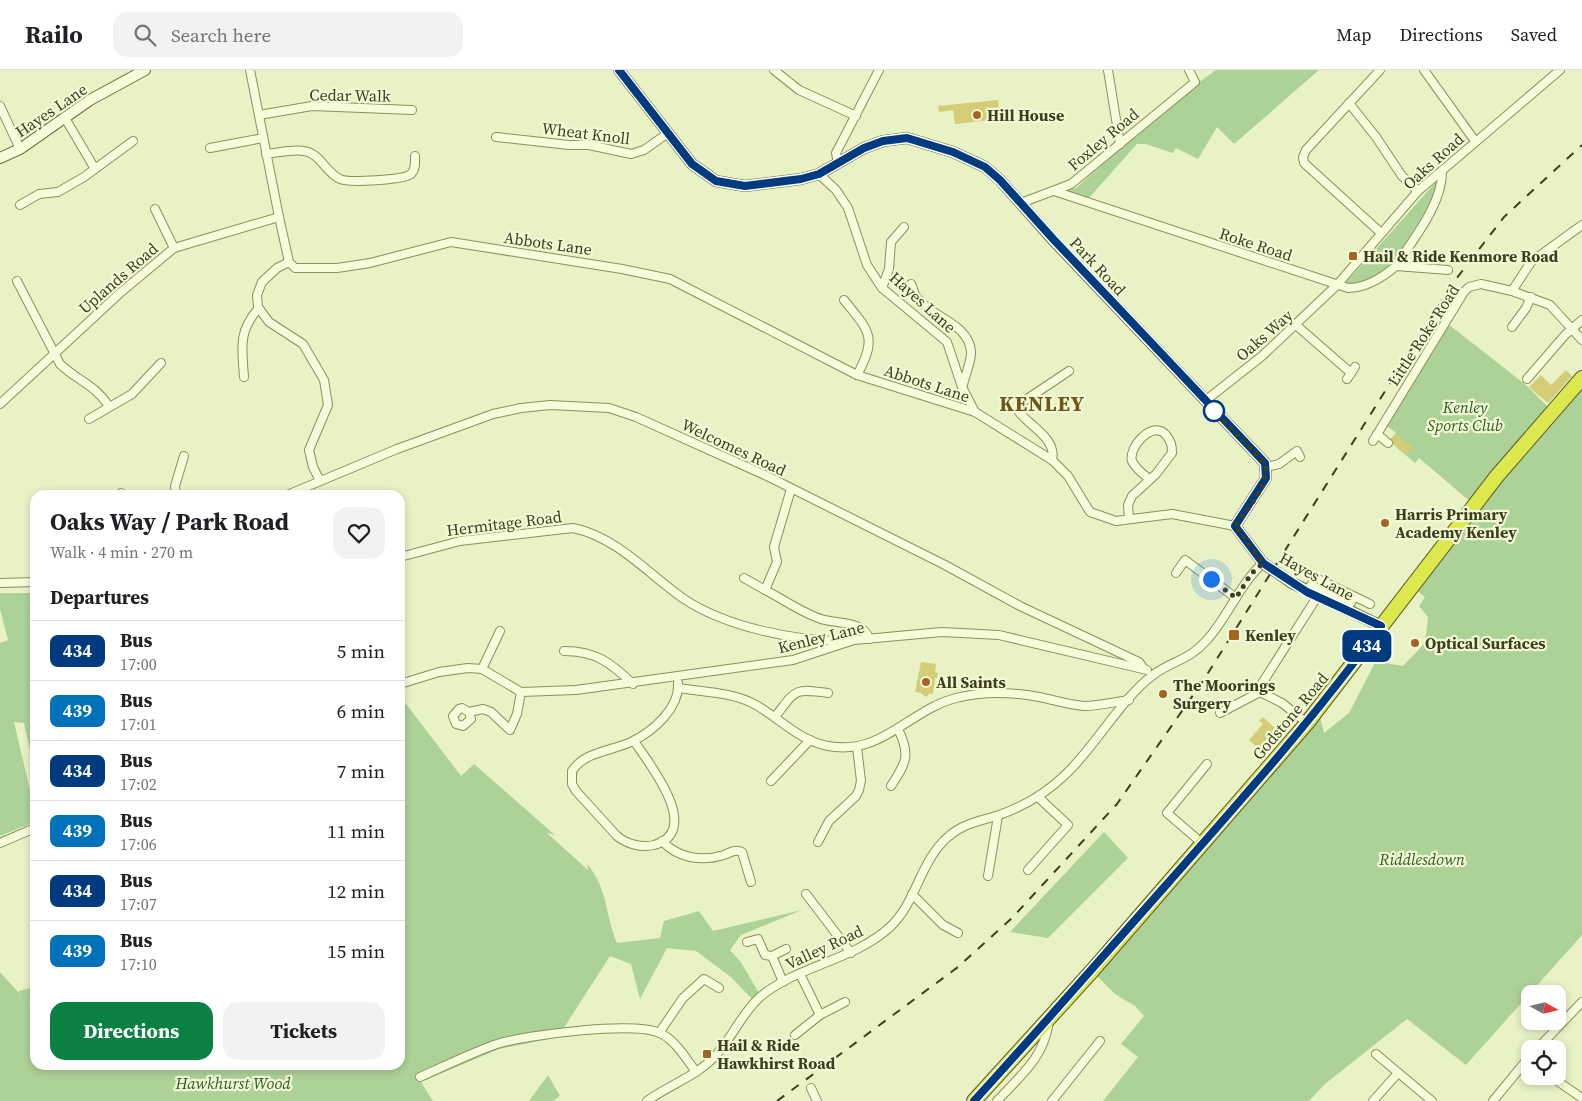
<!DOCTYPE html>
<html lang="en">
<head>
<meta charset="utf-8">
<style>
  :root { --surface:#fff; --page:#f2f2f2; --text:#202124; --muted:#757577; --line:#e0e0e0; --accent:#0b8043 }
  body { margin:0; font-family:"Source Serif 4",serif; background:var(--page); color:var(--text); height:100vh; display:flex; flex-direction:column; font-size:19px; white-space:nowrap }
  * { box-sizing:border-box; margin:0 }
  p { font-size:16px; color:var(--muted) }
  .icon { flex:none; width:28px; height:28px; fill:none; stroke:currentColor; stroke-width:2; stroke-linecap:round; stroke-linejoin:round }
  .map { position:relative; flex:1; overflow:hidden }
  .side { position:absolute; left:30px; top:420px; width:375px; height:580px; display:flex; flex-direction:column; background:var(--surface); border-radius:15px; box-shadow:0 2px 8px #0003 }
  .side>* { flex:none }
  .badge { padding:0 10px; border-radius:8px; font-size:18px; line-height:32px }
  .needle { width:32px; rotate:98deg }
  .controls { position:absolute; left:1521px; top:915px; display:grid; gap:10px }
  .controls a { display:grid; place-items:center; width:45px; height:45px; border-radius:10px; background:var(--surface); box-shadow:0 2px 8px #0003; font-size:25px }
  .you { position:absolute; width:25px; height:25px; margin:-12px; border:4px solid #fff; border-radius:50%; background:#1a73e8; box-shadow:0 0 0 8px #1a73e833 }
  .map>.badge { position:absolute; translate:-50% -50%; box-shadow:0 0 0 2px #fff }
  h2 { padding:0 20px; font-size:19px; line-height:45px }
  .round { display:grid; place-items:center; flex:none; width:52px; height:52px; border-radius:15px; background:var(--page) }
  .summary { display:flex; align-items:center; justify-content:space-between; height:85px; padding:0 20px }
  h1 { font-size:24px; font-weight:700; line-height:38px }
  .button { display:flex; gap:10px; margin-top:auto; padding:10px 20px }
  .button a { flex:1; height:58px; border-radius:15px; background:var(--accent); color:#fff; font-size:20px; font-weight:700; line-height:58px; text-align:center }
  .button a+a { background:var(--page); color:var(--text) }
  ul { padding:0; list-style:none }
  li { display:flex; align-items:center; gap:15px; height:60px; padding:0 20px; border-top:1px solid var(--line) }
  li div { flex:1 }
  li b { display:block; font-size:19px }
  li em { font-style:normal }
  li .badge { min-width:55px; font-weight:700; text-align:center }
  header { display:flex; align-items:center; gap:30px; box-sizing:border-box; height:70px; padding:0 25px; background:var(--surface); border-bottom:1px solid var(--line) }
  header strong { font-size:24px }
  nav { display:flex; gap:28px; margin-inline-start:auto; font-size:18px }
  .search { width:350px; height:45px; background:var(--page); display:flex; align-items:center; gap:12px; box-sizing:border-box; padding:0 18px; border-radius:15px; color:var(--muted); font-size:19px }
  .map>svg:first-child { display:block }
  .green { fill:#add297 }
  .building { fill:#d3cd77 }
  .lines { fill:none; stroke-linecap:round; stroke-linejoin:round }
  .street-casing { stroke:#8d8f59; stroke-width:10 }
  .secondary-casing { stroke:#70713c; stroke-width:12 }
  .highway-casing { stroke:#5d5b2d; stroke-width:16 }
  .street { stroke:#f4fcd9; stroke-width:8 }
  .secondary { stroke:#f4fcd9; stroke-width:10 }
  .highway { stroke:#dde84f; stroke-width:14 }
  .rail { stroke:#3e3e1e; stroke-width:2; stroke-dasharray:9 9; stroke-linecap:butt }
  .secondary-bridge-casing { stroke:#70713c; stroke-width:12; stroke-linecap:butt }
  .secondary-bridge { stroke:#f4fcd9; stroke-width:10 }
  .line-casing { stroke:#fff; stroke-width:11 }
  .line { stroke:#003b80; stroke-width:8 }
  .walk { stroke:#3e3e1e; stroke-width:5; stroke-dasharray:0 9 }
  .poi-dot { fill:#a46423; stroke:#f1f9d5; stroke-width:2 }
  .stop-dot { fill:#fff; stroke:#003b80; stroke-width:2.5 }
  .labels { text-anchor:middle; stroke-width:4.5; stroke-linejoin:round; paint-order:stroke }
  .street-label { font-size:16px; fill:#3e3e1e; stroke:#f1f9d5 }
  .poi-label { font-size:16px; font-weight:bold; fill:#3e3e1e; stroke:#f1f9d5; text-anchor:start }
  .park-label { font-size:16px; font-style:italic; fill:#305c23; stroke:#f1f9d5 }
  .district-label { font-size:21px; font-weight:bold; letter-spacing:1px; fill:#6e5619; stroke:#f1f9d5 }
</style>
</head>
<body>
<header>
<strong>Railo</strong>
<div class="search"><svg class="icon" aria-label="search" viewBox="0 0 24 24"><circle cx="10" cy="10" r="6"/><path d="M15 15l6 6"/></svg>Search here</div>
<nav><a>Map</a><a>Directions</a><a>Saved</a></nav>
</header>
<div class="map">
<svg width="1582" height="1031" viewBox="0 0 1582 1031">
  <rect width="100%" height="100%" fill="#e8f2c5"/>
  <g class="green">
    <path d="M1216,0H1319L1234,74L1217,57L1198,89L1176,78L1173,83L1146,74H1137L1087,130L1060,122L1076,118L1174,30Z"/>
    <path d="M1435,113H1442L1427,148L1396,196L1359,218L1343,216Z"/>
    <path d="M1448,254L1526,315L1549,338L1472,433L1419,388L1415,393L1389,371L1396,363L1387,356Z"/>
    <path d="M1582,317V865L1466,995L1407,949L1325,1014L1309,1031H1103L1138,987L1121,974L1144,946L1135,936L1115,924L1097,906L1320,647L1324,663L1349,643L1378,587L1390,594L1403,596C1424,573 1425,580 1428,547L1419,536L1425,527L1416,520L1505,408Z"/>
    <path d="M0,523H35V704L24,653L14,652L33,733H35V752L0,766V573L8,570L0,539Z"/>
    <path d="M400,626L461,706L474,694L555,765L547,763L588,800L587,794C608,818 605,845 617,873L660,868L664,851L699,841L713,861L802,840L741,865L730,880L740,891L759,923L753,930L731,907L696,881L667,878L640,929L631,894L610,886L558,967L499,979L421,1012L433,1031H0V902L19,923V921L35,917V933L28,935L35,936V995H400Z"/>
    <path d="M1104,762L1128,788L1048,868L1010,862Z"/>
    <path d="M548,1005L560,1026L553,1031H529Z"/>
  </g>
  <g class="building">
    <path d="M998,30L1000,49L955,54L953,40L939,42L938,36Z"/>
    <path d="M1566,300L1572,306L1548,333L1529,317L1541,305L1551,315Z"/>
    <path d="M1396,364L1412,377L1406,384L1393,374L1392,369Z"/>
    <path d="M921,592L936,594L935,602L938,603L937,608H935L933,624H929L926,627L921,623L915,622Z"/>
    <path d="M1263,647L1276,659L1258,678L1249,670L1263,654L1259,651Z"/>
  </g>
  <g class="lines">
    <defs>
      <g id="street">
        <path d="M250,0L279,147L289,192L295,198H337L370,193L451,172L622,199L670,209L857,305L975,342"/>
        <path d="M774,0L799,20L856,46"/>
        <path d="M1108,0L1120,74"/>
        <path d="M1380,0L1306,80L1303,87L1304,93L1381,163"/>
        <path d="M1424,0L1475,71"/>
        <path d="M1349,33L1376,67L1402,106L1418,121"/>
        <path d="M0,36L20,79"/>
        <path d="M259,45L312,36L412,40"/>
        <path d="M65,48L95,99"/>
        <path d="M496,67L569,75H589L631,84L644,80L668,63"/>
        <path d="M210,78L263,68"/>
        <path d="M266,84C278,83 292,79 304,81C320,83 326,103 340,109C348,113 404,110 411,104C416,99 415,92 415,86"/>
        <path d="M838,93L836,83L879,0"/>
        <path d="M819,104L836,120L848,138L867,195L882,218L947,272L962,317L975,342L1052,390L1068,406L1090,442L1116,451L1172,444L1235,456"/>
        <path d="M1054,121L1348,218C1366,218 1382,208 1396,196L1448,200"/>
        <path d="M1021,133L1071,114L1195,12L1189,0"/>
        <path d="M20,135L39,124L58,122L84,107L133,71"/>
        <path d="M155,139L174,178"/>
        <path d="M289,192L277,198L262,212L257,225L258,237L269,252L303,274L324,310L328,335L309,380L313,397L320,411"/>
        <path d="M1396,196C1413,169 1442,135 1442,102"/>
        <path d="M17,211L60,294C79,312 93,313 109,336"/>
        <path d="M911,214C913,218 914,224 917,228C931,247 968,253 971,281C972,290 965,305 963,315"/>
        <path d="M882,218L889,199L891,172L904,157"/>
        <path d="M1512,221L1531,192L1582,155"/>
        <path d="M844,230C869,261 878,267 857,305"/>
        <path d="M1296,255L1351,303"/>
        <path d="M1512,257L1526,238L1531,227"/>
        <path d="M244,307C242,278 238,262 258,239"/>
        <path d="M1347,309L1355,297"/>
        <path d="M1527,309L1565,265L1582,250"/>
        <path d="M1205,331L1262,286L1337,215L1418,121L1560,0"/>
        <path d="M0,334L120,223L174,178L279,147"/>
        <path d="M89,349L132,324L161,293"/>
        <path d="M1377,364L1388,373"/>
        <path d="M1373,371L1464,222L1469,217L1481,214L1512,221L1550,235L1582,270"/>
        <path d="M1052,390C1057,369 1031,357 1019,342L1021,333L1069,301"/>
        <path d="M1266,397L1279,394L1297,381L1300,387"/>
        <path d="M791,419L774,477L777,492L765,520C783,529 802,543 821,549C835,554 864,550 869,569"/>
        <path d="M121,423L122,425"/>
        <path d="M176,425L175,416L184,386"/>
        <path d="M287,425L397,379L493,344L521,338L550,335L609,338L636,347L767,406L945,495L1020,536L1139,592L1144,599"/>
        <path d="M1129,449L1128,435L1132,426L1156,404L1172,383C1172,375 1171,371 1166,365C1152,349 1128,378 1132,391C1135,398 1143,404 1148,408"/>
        <path d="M400,487L460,471L573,458C617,467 648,504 684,529C726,557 795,571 845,571"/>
        <path d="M1176,503L1185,490L1236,528"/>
        <path d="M1314,507L1370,534"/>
        <path d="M744,508L765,520"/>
        <path d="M0,513L35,512"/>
        <path d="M1307,522L1311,515L1350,534L1354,527"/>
        <path d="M564,581C596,581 611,593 633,614"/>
        <path d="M482,599L500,561"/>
        <path d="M400,614L439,602L468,598L482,599L521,622L576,620L793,590L854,570L942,562L999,565L1147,600"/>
        <path d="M678,618C704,622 733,622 756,635C779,648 800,671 828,676C882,686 909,640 956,628C983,621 1012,622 1039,627C1054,630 1069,635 1084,636C1099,636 1114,632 1129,630"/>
        <path d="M469,642L471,649L463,656L456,654L453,646L459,639L462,638L469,642L483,639L491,642L510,660L517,644L521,622"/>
        <path d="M1220,643L1260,622"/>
        <path d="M775,647C796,620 793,618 828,623"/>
        <path d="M1307,653L1282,633L1260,622L1261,615L1317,527"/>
        <path d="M634,671C648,692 704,761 654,775C641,778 627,774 617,766L576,721L572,714V701C585,681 613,681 633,671C653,661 680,638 678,613"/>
        <path d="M771,711L810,670"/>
        <path d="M891,716C906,693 911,685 898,659"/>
        <path d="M662,771C678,788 701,792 724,785C731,782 735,779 742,782L751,812"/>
        <path d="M818,772L829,751L856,726L859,720L861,711L857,677"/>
        <path d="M0,773L35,758"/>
        <path d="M1203,774L1167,743L1207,694"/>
        <path d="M1028,800L1068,755L1038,727"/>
        <path d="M988,806L998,746"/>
        <path d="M806,824L851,883"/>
        <path d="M912,824L943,855L958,863"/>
        <path d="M747,872L758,869L765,885L772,886"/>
        <path d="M800,904L820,945"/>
        <path d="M783,912L772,886L786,879"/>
        <path d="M659,963L683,928L704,909L719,918"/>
        <path d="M795,965L820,945L845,932"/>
        <path d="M1537,979L1582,932"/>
        <path d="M1376,984L1432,1031"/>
        <path d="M1550,1006L1582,1028"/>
        <path d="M420,1007C445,996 471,983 497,974C526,965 633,951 660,963C675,970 686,988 696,1002"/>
        <path d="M811,1018L817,1031"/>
        <path d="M647,1031C669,1015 699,1005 717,984C733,966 742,943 760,927C798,895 853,891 890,857C917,832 920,790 949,766C964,753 981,751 999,745C1025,736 1048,722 1067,703C1097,674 1121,629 1153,605C1171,591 1188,591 1206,571C1228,547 1239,515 1263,493"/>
        <path d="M997,1031C1021,1005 1045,987 1049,950"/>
        <path d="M1052,1031L1100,971"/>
        <path d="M1373,1031L1398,1003"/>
        <path d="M1493,1031L1530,986"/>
      </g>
      <g id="secondary">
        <path d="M619,0L692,94L716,111L745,116L801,109L819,104L864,78L883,71L907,68L953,82L985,97L1000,110L1053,170L1265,393L1266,408L1235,456L1263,493"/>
        <path d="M0,88L20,79L90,30L145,0"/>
        <path d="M1292,513L1381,556"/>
      </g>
      <path id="highway" d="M974,1031L1092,901L1307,653L1497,406L1582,308"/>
    </defs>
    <use href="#street" class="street-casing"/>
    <use href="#secondary" class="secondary-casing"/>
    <use href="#highway" class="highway-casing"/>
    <use href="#street" class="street"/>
    <use href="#secondary" class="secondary"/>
    <use href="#highway" class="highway"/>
    <path class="rail" d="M777,1031L958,897L1012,848L1117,734L1203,611L1453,213L1504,147L1582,75"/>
    <defs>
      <path id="secondary-bridge" d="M1263,493L1292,513"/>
    </defs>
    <use href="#secondary-bridge" class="secondary-bridge-casing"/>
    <use href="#secondary-bridge" class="secondary-bridge"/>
  </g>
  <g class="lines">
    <defs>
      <path id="line" d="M619,0L692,94L716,111L745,116L801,109L819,104L864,78L883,71L907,68L953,82L985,97L1000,110L1054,170L1265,393L1266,408L1235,456L1263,493L1307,522L1381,556C1316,646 1242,729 1168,813C1103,886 1040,959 974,1031"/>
    </defs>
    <use href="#line" class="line-casing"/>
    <use href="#line" class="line"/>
    <path class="walk" d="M1211,509L1236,528L1251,504L1263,493L1235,456C1246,440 1271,414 1265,393L1214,341"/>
  </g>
  <g class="poi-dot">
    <circle cx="977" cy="45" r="5"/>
    <rect x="1348" y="181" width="10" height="10" rx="2.5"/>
    <circle cx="1385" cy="453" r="5"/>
    <rect x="1228" y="559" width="12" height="12" rx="2.5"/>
    <circle cx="1415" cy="573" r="5"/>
    <circle cx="926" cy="612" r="5"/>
    <circle cx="1163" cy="624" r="5"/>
    <rect x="702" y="979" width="10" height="10" rx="2.5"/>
  </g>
  <circle class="stop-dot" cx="1214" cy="341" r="10"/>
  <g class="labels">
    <g class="street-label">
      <text transform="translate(350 25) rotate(1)" y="6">Cedar Walk</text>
      <text transform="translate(51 40) rotate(-34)" y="6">Hayes Lane</text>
      <text transform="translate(586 63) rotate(7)" y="6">Wheat Knoll</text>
      <text transform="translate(1103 69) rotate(-40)" y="6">Foxley Road</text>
      <text transform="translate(1433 91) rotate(-42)" y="6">Oaks Road</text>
      <text transform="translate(548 173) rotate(8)" y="6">Abbots Lane</text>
      <text transform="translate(1256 174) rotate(18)" y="6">Roke Road</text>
      <text transform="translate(1098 196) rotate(47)" y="6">Park Road</text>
      <text transform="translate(118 208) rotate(-41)" y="6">Uplands Road</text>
      <text transform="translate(923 232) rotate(42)" y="6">Hayes Lane</text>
      <text transform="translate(1264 265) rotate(-41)" y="6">Oaks Way</text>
      <text transform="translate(1423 265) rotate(-57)" y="6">Little Roke Road</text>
      <text transform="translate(927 313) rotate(18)" y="6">Abbots Lane</text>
      <text transform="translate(734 377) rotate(25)" y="6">Welcomes Road</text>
      <text transform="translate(504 453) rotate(-7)" y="6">Hermitage Road</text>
      <text transform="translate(1317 506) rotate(29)" y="6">Hayes Lane</text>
      <text transform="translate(821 567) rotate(-14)" y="6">Kenley Lane</text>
      <text transform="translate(1290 646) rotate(-50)" y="6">Godstone Road</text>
      <text transform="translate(824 877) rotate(-25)" y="6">Valley Road</text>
    </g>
    <g class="poi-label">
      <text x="987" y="51">Hill House</text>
      <text x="1363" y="192">Hail &amp; Ride Kenmore Road</text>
      <text x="1395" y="450">Harris Primary<tspan x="1395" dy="18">Academy Kenley</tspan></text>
      <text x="1245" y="571">Kenley</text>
      <text x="1425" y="579">Optical Surfaces</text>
      <text x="936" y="618">All Saints</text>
      <text x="1173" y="621">The Moorings<tspan x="1173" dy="18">Surgery</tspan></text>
      <text x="717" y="981">Hail &amp; Ride<tspan x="717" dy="18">Hawkhirst Road</tspan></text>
    </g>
    <g class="park-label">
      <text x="1465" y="343">Kenley<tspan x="1465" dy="18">Sports Club</tspan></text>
      <text x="1422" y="795">Riddlesdown</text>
      <text x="233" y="1019">Hawkhurst Wood</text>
    </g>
    <g class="district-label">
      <text x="1042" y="341">KENLEY</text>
    </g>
  </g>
</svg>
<div class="controls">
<a><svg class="needle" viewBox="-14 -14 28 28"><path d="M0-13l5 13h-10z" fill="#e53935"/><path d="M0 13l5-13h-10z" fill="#757577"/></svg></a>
<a><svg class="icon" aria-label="locate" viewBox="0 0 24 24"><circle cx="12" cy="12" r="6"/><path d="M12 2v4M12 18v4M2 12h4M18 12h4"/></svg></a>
</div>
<div class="you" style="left:1211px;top:509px"></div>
<b class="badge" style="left:1367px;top:576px;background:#003b80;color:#fff">434</b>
<section class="side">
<div class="summary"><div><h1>Oaks Way / Park Road</h1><p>Walk · 4 min · 270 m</p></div><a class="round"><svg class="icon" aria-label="heart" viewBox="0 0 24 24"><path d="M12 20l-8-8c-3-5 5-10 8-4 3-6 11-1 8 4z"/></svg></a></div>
<h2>Departures</h2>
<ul>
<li><span class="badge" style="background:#003b80;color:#fff">434</span><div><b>Bus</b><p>17:00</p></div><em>5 min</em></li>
<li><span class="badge" style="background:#0072bc;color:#fff">439</span><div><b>Bus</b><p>17:01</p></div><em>6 min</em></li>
<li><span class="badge" style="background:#003b80;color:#fff">434</span><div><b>Bus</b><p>17:02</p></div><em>7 min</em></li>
<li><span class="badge" style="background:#0072bc;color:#fff">439</span><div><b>Bus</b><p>17:06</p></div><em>11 min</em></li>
<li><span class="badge" style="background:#003b80;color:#fff">434</span><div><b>Bus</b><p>17:07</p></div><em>12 min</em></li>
<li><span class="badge" style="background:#0072bc;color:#fff">439</span><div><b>Bus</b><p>17:10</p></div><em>15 min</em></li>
</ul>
<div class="button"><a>Directions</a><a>Tickets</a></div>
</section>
</div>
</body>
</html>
